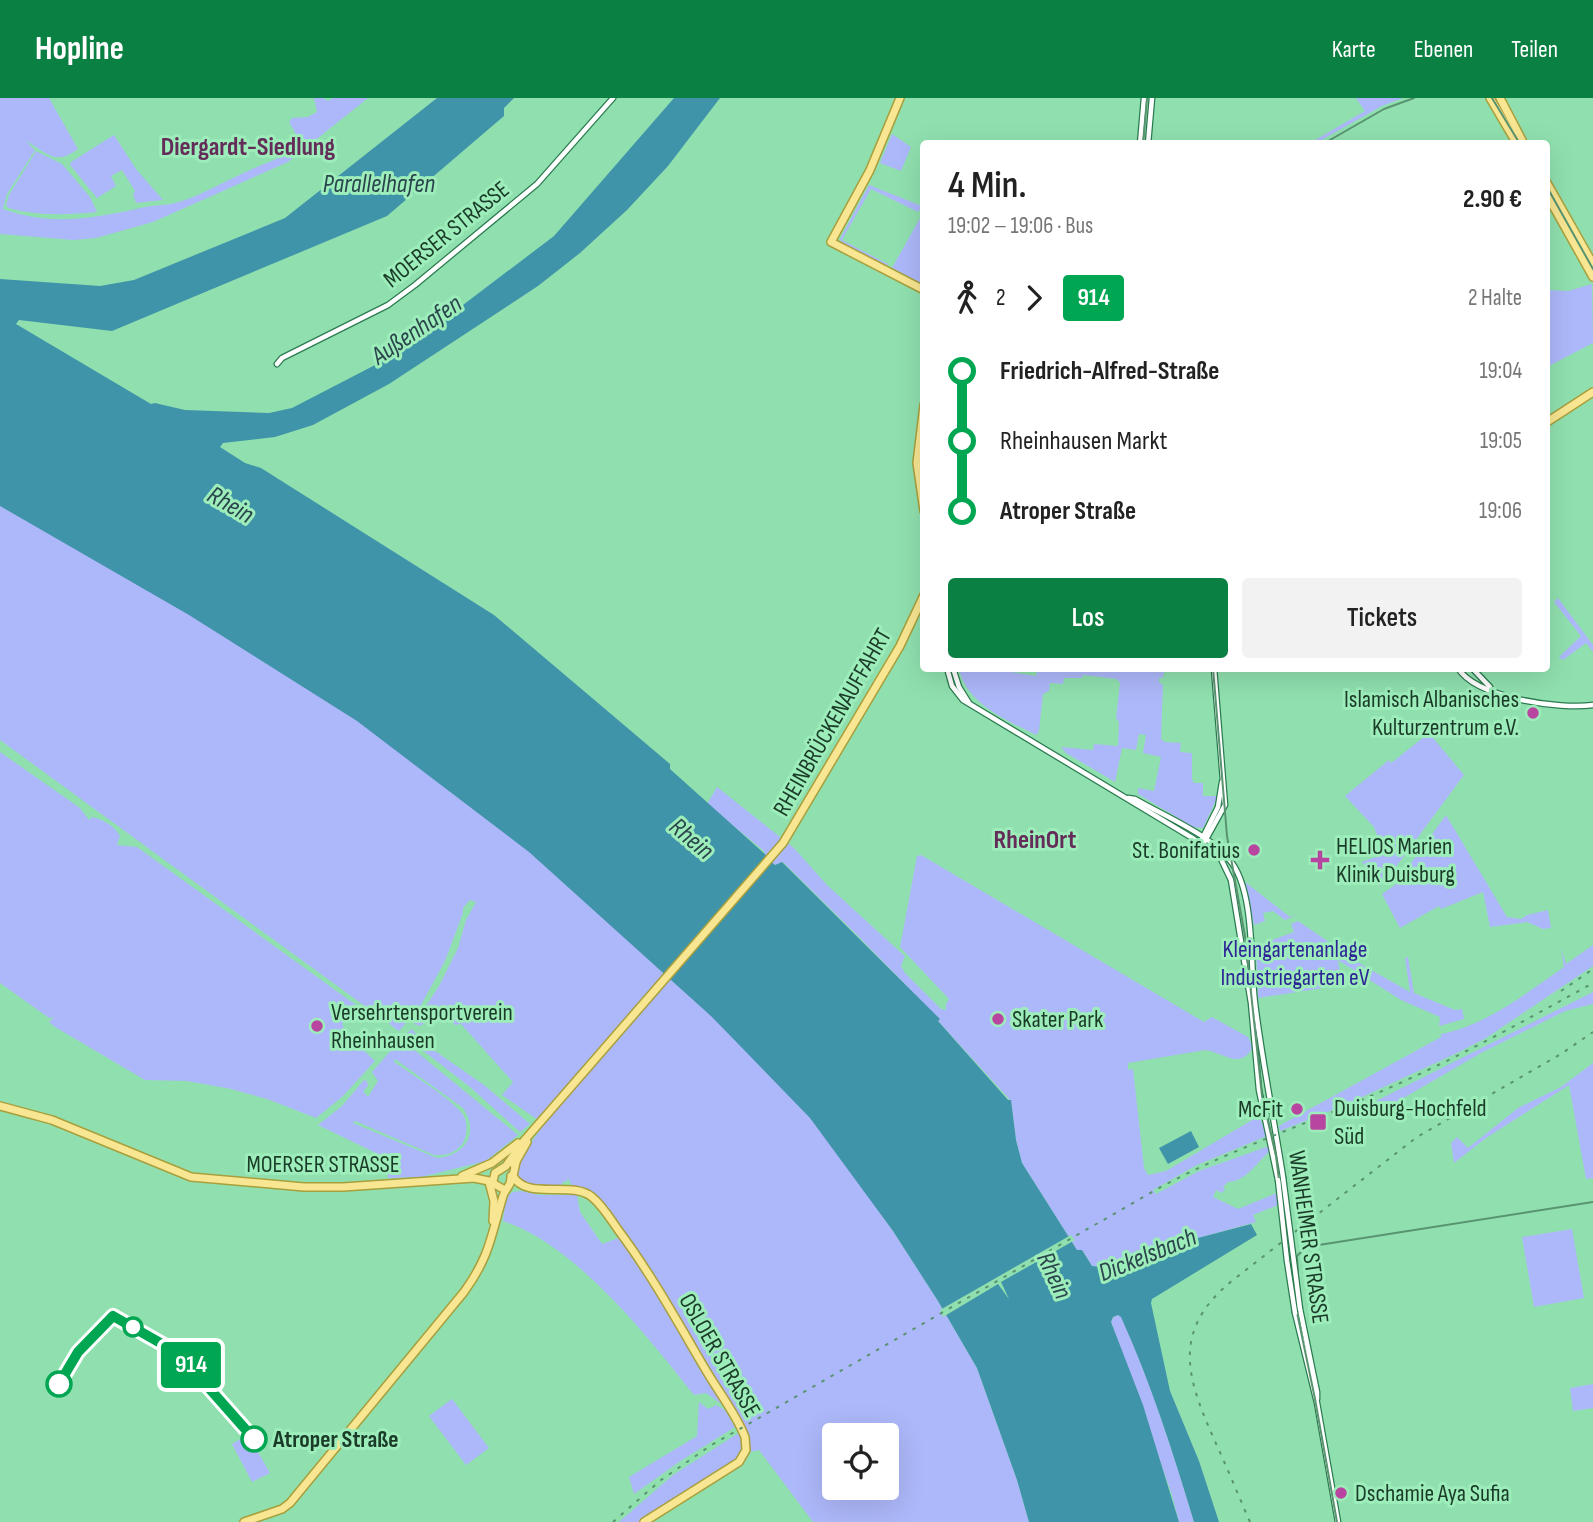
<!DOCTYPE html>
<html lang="de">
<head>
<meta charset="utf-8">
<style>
  :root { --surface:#fff; --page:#f2f2f2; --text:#222; --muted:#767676; --accent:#0b8043 }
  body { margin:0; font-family:"Sofia Sans Condensed",sans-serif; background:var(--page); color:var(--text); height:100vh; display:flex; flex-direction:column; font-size:26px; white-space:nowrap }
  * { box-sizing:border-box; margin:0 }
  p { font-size:23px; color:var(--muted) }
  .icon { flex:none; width:38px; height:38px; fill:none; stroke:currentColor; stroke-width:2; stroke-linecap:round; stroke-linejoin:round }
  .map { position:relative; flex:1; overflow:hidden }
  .panel { position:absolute; left:920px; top:42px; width:630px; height:532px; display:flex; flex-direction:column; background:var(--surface); border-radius:7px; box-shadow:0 7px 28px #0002 }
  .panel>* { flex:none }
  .badge { padding:0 14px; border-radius:5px; font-size:24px; line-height:46px }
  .controls { position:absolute; left:822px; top:1325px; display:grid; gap:14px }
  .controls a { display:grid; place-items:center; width:77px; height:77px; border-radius:7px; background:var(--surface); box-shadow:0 7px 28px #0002; font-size:35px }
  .map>.badge { position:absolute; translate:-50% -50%; box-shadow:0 0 0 4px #fff }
  .legs { display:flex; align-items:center; gap:10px; height:77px; padding:0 28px; font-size:23px }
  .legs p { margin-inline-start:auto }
  .overview { display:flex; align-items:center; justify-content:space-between; height:119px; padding:0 28px }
  h1 { font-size:38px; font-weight:600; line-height:52px }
  .action { display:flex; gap:14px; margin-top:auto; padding:14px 28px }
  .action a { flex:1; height:80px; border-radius:7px; background:var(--accent); color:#fff; font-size:28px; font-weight:600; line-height:80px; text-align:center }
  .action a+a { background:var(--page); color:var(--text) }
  ul { padding:0 28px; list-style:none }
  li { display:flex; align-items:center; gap:24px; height:70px; font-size:26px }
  li i { display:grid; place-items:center; width:10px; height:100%; margin:0 9px; background:currentColor }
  li i::after { content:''; width:18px; height:18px; margin:-9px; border:5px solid; border-radius:50%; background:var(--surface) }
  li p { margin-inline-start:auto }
  li:first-child i { background:linear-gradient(#0000 50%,currentColor 0) }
  li:last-child i { background:linear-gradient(currentColor 50%,#0000 0) }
  header { display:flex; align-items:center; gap:42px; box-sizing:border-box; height:98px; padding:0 35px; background:var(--accent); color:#fff }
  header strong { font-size:33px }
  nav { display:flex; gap:38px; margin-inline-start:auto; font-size:24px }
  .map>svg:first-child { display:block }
  .green { fill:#adb8fa; fill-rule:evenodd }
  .water { fill:#4094a9 }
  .pier { fill:#90e0af }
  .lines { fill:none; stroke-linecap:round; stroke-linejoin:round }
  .minor-casing { stroke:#2a7b4f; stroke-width:7 }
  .major-casing { stroke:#a89f3d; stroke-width:10 }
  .minor { stroke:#fff; stroke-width:4.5 }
  .major { stroke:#f8e692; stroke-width:7 }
  .tram { stroke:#599470; stroke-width:2 }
  .rail { stroke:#599470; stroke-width:2; stroke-dasharray:3.5 7; stroke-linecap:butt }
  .minor-bridge-casing { stroke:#2a7b4f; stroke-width:7; stroke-linecap:butt }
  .minor-bridge { stroke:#fff; stroke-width:4.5 }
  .line-1-casing { stroke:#fff; stroke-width:16 }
  .line-1 { stroke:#00a651; stroke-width:10 }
  .poi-dot { fill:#b846a1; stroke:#9dedbb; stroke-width:2.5 }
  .stop-1-dot { fill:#fff; stroke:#00a651; stroke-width:3.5 }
  .labels { text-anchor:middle; stroke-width:6; stroke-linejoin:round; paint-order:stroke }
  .street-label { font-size:24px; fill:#1a3b27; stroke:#9dedbb }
  .poi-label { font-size:24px; fill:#1a3b27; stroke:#9dedbb; text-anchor:start }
  .park-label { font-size:24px; fill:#2d2595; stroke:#9dedbb }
  .stop-label { font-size:24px; font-weight:bold; fill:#1a3b27; stroke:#9dedbb; text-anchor:start }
  .neighbourhood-label { font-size:26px; font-weight:bold; fill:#642c58; stroke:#9dedbb }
  .water-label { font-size:26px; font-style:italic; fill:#2a454c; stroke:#9dedbb }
</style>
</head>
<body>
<header>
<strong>Hopline</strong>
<nav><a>Karte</a><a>Ebenen</a><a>Teilen</a></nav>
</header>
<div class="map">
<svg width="1593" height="1424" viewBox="0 0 1593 1424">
  <rect width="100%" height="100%" fill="#90e0af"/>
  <g class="green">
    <path d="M0,0H49L78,51C54,69 47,54 26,43L35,52L7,96L3,111C54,129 94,120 145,109C157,107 171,107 182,103C206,95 227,82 250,72C267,64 289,59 300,43L289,24L292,20L308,19L317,14L314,0H323L328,3L333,0H368L288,64L153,124L96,140L74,142L0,136Z"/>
    <path d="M1356,0H1403L1382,8L1316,45H1310L1365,13Z"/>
    <path d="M892,36L911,49L901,73L880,65Z"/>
    <path d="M114,37L136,71L163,102L136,105L133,96L135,93L122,72L111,78L116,88L97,100L70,67L71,64Z"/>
    <path d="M36,53L62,66L90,99L97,114C66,117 38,118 8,110L6,107L9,97Z"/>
    <path d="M869,87L922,108L918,114L871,91L842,142L888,166L887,168L842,145L840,141Z"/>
    <path d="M924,113V187L892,170Z"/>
    <path d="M1592,186L1593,245L1547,269V192L1568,193Z"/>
    <path d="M0,405L112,465L373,630L536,755L709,912L807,1012L893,1133L938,1203L977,1270L1017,1382L1029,1424H813L759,1352L749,1354L750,1342L739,1317L643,1160L608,1113L573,1090L567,1078L568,1082L562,1085L561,1090L526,1087C523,1082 516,1079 517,1073C518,1064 538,1034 544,1026L502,997L513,984L461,926L455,927L442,913L431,916L421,928L414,926L439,888L458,850L466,822L476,804L470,802L463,810V815L445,863L421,907L399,933L0,642ZM835,1337H887V1390H835Z"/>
    <path d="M1558,500L1593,547V554L1586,545L1563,562L1559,559L1581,538L1554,504Z"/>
    <path d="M959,571H1005V573L1036,578L1037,572L1034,571H1168V574H1164L1163,580H1159V584L1163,587L1161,641L1165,644L1181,645L1180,654L1192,655V681L1194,685H1203V698H1218L1203,730L1193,729L1138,696V690L1154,693L1161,659L1143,655L1146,637L1139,636L1136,652L1122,650L1115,684L1066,655L1061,649L1093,652L1094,646L1118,648L1119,624L1116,620L1120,585L1117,581L1083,577L1082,580H1064L1063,586L1050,585L1049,593L1043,596L1039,633L1036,637C1006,622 967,606 959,571Z"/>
    <path d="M1429,635L1464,677L1390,777L1379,788L1362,764L1384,756L1374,729L1345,698L1389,662L1391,665L1395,662Z"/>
    <path d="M0,654L80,710L89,722L92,719C102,721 115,728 120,738L117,747L137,749L356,907L342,926L347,936L375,963L342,999L316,1020L267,1001L231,991L187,983L145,982L55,929L49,924L54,919L49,920L0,885Z"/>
    <path d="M717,689L794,750L827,787L898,852L905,858L901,868L905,875L941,911L946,912V906L949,901L900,849L917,758L921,757L1204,924L1212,919L1248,939L1253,949C1240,973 1223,954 1205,952L1128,965V972L1133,971L1144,1070L1148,1077L1166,1073L1259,1018L1267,1038L1197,1067L1153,1092L1156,1096L1199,1073L1269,1048L1270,1053C1258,1063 1246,1084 1228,1084L1223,1089L1225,1091L1222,1095L1216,1092L1213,1099L1238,1111L1277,1095L1278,1107L1253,1117L1256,1124L1198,1140L1119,1171L1092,1168L1083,1153L1077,1152L1022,1065L1016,1042L1011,1003L938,923L939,921L858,838L783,764L775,767L765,759L764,753L707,706Z"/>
    <path d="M1446,717L1507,819L1521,821L1527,817L1548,812L1551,830L1543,831L1527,824L1490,829L1483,794L1441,811L1439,808L1400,830L1382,796L1395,787Z"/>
    <path d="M1245,784L1290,819L1299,816L1285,822L1273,813L1263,815L1265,823L1254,827Z"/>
    <path d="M1298,823L1364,868L1410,894L1405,860L1408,859L1414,895L1455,912L1462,911L1464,921L1439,928L1440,919L1401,902L1338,862L1342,887L1258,900L1256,848L1294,834L1291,826Z"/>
    <path d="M1593,847V868L1486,940L1457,955L1345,1007L1280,1033L1279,1028L1286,1024L1441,939V936C1485,928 1528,894 1564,869L1561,851L1566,866Z"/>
    <path d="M1593,894V906L1565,913L1481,955L1381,1013L1376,1003Z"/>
    <path d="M412,931L422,944L484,987L530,1026L520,1034L470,989L404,938Z"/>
    <path d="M401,941L518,1037L486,1063L421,1079L388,1080L387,1068L376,1055L318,1027L342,1008L364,982L367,983L368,988L363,993L368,999L378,983L372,974ZM395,961L463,1010C480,1035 465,1058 437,1060L353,1025L355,1023L434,1057C445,1058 456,1055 463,1045C467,1037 468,1027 464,1018C455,1003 410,975 394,964Z"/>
    <path d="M1593,965V1080L1586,1081L1569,987L1486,1040L1454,1065L1451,1045L1457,1039L1468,1050L1518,1010L1561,989Z"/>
    <path d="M521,1093L539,1097H577L580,1114L602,1146L621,1139L660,1200L724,1308L706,1295L694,1297C647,1238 576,1147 503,1123L506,1099L513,1094Z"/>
    <path d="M1572,1131L1584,1200L1534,1209L1522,1139Z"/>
    <path d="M1115,1217L1121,1218C1151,1285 1173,1354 1194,1424H1179L1172,1397L1111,1224Z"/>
    <path d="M1593,1286V1310L1573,1313L1570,1290Z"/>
    <path d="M452,1301L489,1350L466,1367L429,1318Z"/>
    <path d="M699,1304L708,1311L716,1307L725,1312L735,1329L682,1362L634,1396L629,1379L697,1338Z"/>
    <path d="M740,1334L743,1351L732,1365L638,1424H619L673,1377Z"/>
    <path d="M248,1337L270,1375L252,1384L232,1346Z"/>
  </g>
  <g class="water">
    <path d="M437,0H514L504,10V18L387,118L112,233L19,222L16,226L151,306L155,305L185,312L269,315L292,310L377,266L434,229L554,138L674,0H720L668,68L627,112L580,155L538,188L389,286L313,327L275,339L223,345L220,349L245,365L261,370L494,517L670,666V671L766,757L765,759L775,767L782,764L940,921L938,923L1008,1002H1011L1016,1042L1022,1065L1077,1152H1082L1092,1168L1119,1171L1198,1140L1251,1126L1257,1137L1152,1201L1151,1205L1170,1293L1199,1363L1219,1424H1194C1173,1354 1151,1285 1121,1219L1118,1217L1113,1219L1111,1224L1143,1307L1179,1424H1029L1017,1382L977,1270L938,1203L893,1133L810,1020L712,919L529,754L357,623L189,517L0,408V181L100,188L134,182L285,120Z"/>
    <path d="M1191,1033L1199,1049L1168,1066L1159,1050Z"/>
  </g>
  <path class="pier" d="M1071,1137L1075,1142L1001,1184L1009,1201L998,1186L943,1219L940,1212Z"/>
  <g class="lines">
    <defs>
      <g id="minor">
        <path d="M1140,46L1144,0"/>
        <path d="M1148,46L1152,0"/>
        <path d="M277,266L282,260L388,207L415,187L537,86L613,0"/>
        <path d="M947,570L952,588L963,602L1194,741L1221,761L1231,782L1251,905L1259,992L1278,1082"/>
        <path d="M953,570L959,589L969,605"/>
        <path d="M1458,570C1476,600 1561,612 1593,607"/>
        <path d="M1472,570L1490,589"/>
        <path d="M1128,700L1135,701C1164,718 1212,737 1232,765C1255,797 1250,867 1255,905C1262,963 1274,1021 1283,1079"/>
        <path d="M1202,741L1218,709L1222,684"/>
        <path d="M1205,743L1225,707L1214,570"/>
        <path d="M1300,1211L1317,1294V1301"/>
        <path d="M1295,1215L1317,1305L1338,1424"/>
      </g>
      <g id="major">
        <path d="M1490,0L1517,46"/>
        <path d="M1500,0L1524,46"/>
        <path d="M870,72L900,0"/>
        <path d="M869,74L831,144L924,192"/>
        <path d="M1547,85L1593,166"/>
        <path d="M1547,97L1593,179"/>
        <path d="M924,307L917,365L924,413"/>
        <path d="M1547,324L1593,294"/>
        <path d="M924,344V370"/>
        <path d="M0,1008L52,1022L191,1079L304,1089H343L474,1080L489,1083L505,1092"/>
        <path d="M516,1064L513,1078C527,1103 571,1082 592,1099C603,1108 611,1122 619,1133C651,1176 677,1223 704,1269C717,1292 735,1314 745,1339L746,1352L739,1364L644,1424"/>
        <path d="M514,1067L527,1044"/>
        <path d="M462,1078L492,1065L518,1045"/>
        <path d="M489,1084L494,1103L493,1123"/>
        <path d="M494,1087L493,1083L495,1075L506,1068L523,1044L783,745L900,548L924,497"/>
        <path d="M244,1424L282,1411L290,1405L464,1194C490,1158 491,1138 503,1098C506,1089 512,1088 511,1078"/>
      </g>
    </defs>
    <use href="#minor" class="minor-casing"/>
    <use href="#major" class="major-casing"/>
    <use href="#minor" class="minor"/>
    <use href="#major" class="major"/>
    <g class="tram">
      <path d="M1492,0L1520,46"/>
      <path d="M1143,46L1147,0"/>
      <path d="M1323,46L1384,11L1414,0"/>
      <path d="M1547,89L1593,171"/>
      <path d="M1213,570L1227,738L1245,838L1262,998L1276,1058L1294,1200L1315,1301L1337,1424"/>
      <path d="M1298,1176L1297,1158L1306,1149L1593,1104"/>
    </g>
    <g class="rail">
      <path d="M1561,893L1593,871"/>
      <path d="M613,1424L661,1382L710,1348L1159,1090C1233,1050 1313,1024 1389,990C1459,959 1526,922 1593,885"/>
      <path d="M1250,1424C1239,1399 1229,1374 1218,1350C1189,1285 1167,1235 1233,1182L1417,1039L1561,956L1593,934"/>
    </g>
    <defs>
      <g id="minor-bridge">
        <path d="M1283,1079L1300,1211"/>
        <path d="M1278,1082L1287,1163L1295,1215"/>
      </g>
    </defs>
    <use href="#minor-bridge" class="minor-bridge-casing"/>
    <use href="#minor-bridge" class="minor-bridge"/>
  </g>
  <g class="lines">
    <defs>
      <path id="line-1" d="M59,1286L78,1254L113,1218L178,1255L254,1341"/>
    </defs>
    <use href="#line-1" class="line-1-casing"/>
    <use href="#line-1" class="line-1"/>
  </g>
  <g class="poi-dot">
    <circle cx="1533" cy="615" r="7"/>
    <circle cx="1254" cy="752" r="7"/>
    <path d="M1316.5 751.5h7v7h7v7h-7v7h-7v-7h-7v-7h7z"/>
    <circle cx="998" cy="921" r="7"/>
    <circle cx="317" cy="928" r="7"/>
    <circle cx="1297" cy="1011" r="7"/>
    <rect x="1309" y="1015" width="18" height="18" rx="3.5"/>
    <circle cx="1341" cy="1395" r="7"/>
  </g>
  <g class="stop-1-dot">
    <circle cx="133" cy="1229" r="9"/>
    <circle cx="59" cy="1286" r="12"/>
    <circle cx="254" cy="1341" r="12"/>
  </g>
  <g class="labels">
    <g class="street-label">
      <text transform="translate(446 136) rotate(-39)" y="8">MOERSER STRASSE</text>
      <text transform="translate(832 624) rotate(-60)" y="8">RHEINBRÜCKENAUFFAHRT</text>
      <text x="323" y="1074">MOERSER STRASSE</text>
      <text transform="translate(1309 1139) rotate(82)" y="8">WANHEIMER STRASSE</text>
      <text transform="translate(720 1257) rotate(60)" y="8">OSLOER STRASSE</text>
    </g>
    <g class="poi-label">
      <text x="1519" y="609" text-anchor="end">Islamisch Albanisches<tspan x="1519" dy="28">Kulturzentrum e.V.</tspan></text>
      <text x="1336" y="756">HELIOS Marien<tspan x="1336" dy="28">Klinik Duisburg</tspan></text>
      <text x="1240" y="760" text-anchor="end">St. Bonifatius</text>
      <text x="331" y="922">Versehrtensportverein<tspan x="331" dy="28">Rheinhausen</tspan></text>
      <text x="1012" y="929">Skater Park</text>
      <text x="1334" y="1018">Duisburg-Hochfeld<tspan x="1334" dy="28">Süd</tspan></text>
      <text x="1283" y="1019" text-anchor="end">McFit</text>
      <text x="1355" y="1403">Dschamie Aya Sufia</text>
    </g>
    <g class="park-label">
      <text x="1295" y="859">Kleingartenanlage<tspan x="1295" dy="28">Industriegarten eV</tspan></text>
    </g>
    <g class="stop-label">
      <text x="273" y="1349">Atroper Straße</text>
    </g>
    <g class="neighbourhood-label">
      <text x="248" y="57">Diergardt-Siedlung</text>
      <text x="1035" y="750">RheinOrt</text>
    </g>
    <g class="water-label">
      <text x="379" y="94">Parallelhafen</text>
      <text transform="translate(416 231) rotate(-34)" y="9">Außenhafen</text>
      <text transform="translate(231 406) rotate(30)" y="9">Rhein</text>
      <text transform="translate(692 740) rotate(40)" y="9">Rhein</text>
      <text transform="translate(1147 1156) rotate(-22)" y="9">Dickelsbach</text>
      <text transform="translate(1055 1177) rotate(65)" y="9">Rhein</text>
    </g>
  </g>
</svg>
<div class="controls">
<a><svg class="icon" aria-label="locate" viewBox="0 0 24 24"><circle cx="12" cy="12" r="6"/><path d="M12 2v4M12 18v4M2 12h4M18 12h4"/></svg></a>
</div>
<b class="badge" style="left:191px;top:1267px;background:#00a651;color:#fff">914</b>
<section class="panel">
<div class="overview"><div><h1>4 Min.</h1><p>19:02 – 19:06 · Bus</p></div><b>2.90 €</b></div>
<div class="legs"><svg class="icon" aria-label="walk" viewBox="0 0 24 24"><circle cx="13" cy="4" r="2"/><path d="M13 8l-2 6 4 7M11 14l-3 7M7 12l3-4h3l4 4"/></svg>2<svg class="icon" aria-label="forward" viewBox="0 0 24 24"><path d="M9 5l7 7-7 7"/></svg><b class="badge" style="background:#00a651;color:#fff">914</b><p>2 Halte</p></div>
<ul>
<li><i style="color:#00a651"></i><b>Friedrich-Alfred-Straße</b><p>19:04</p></li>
<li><i style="color:#00a651"></i><span>Rheinhausen Markt</span><p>19:05</p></li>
<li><i style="color:#00a651"></i><b>Atroper Straße</b><p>19:06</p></li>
</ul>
<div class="action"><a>Los</a><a>Tickets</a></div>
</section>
</div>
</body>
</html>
